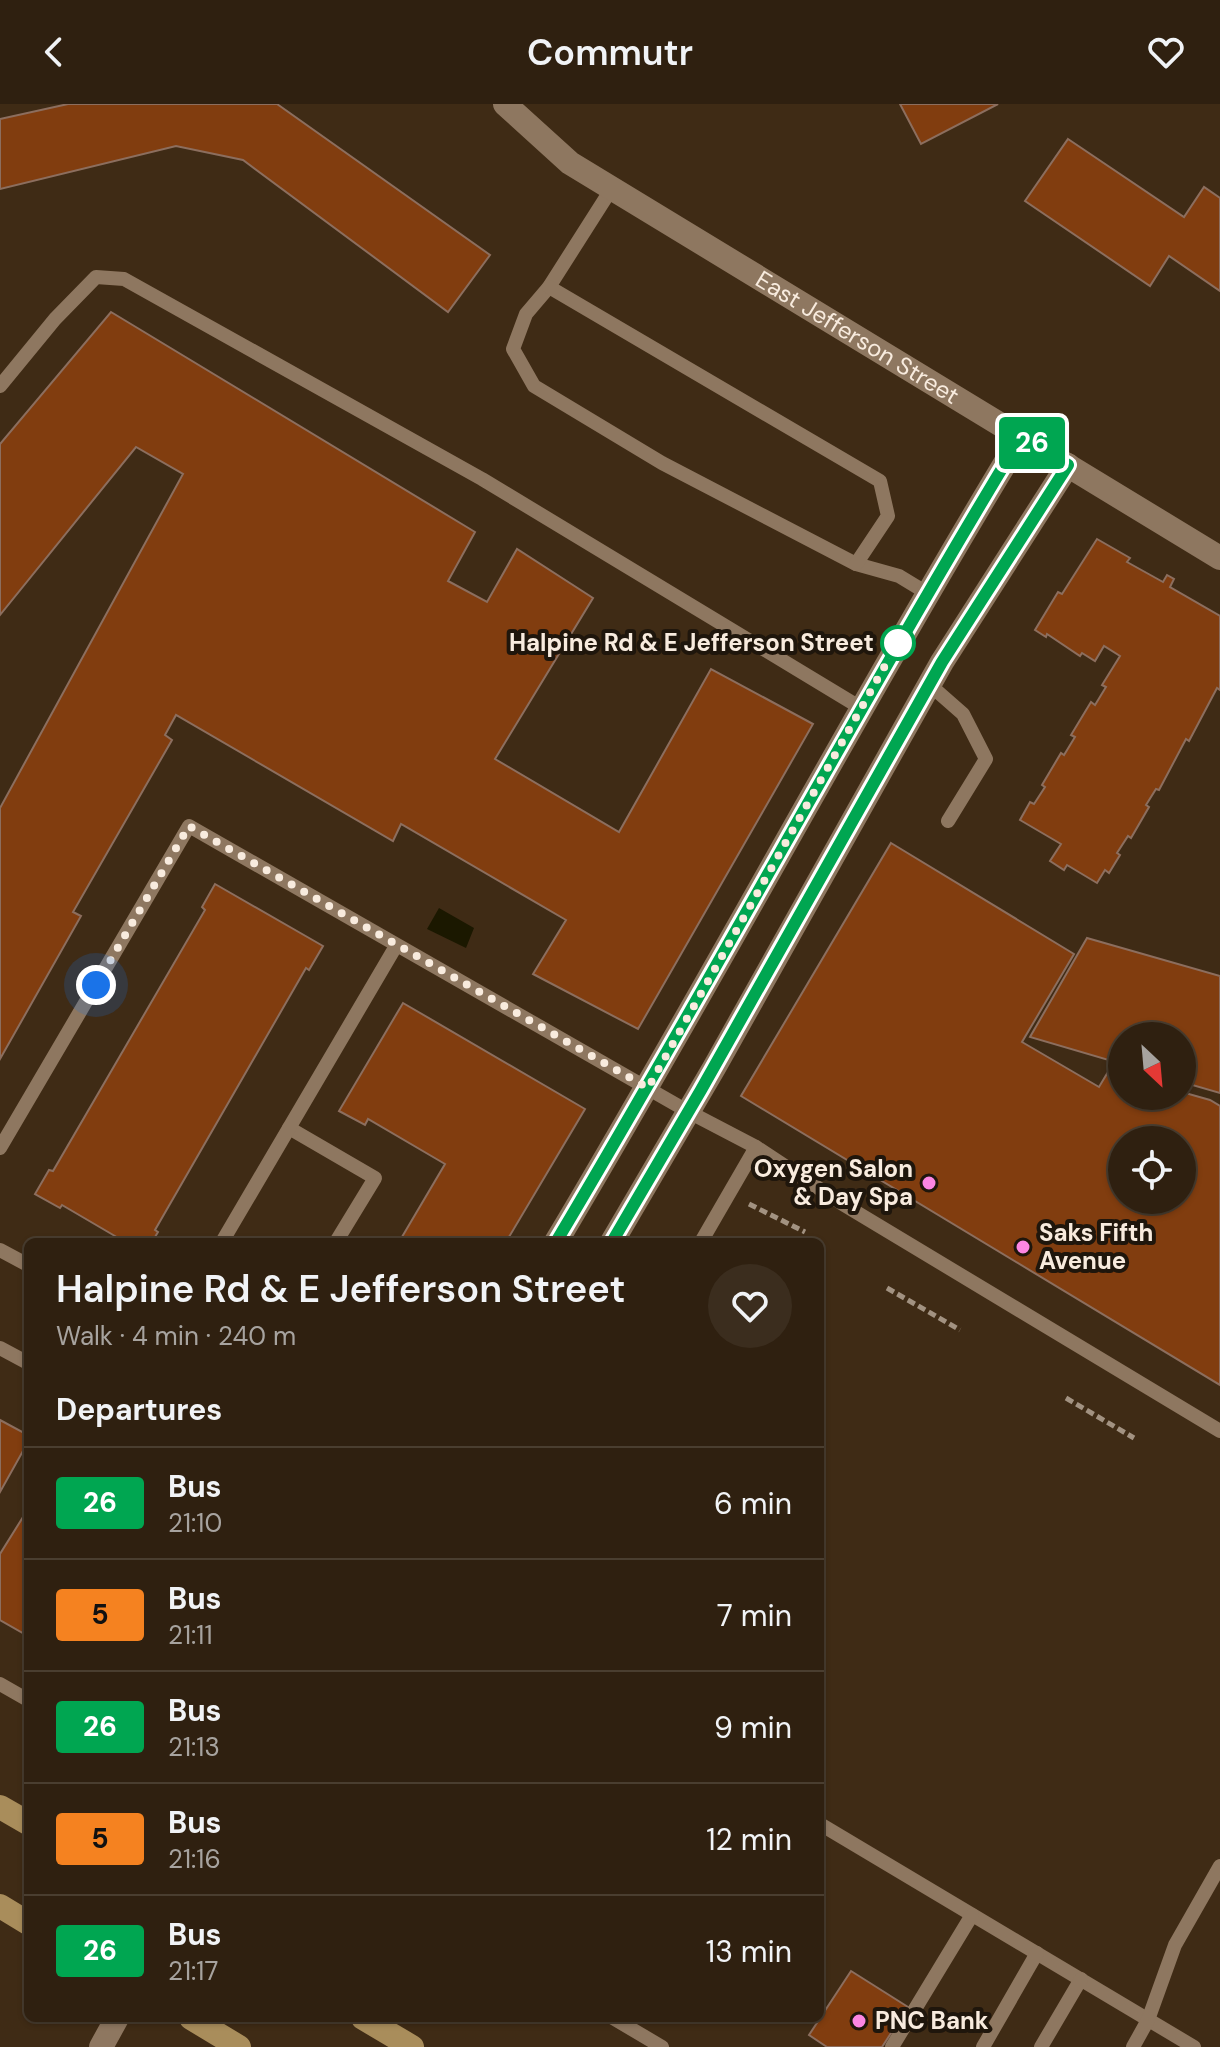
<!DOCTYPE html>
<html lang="en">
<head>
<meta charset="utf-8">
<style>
  :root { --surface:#2f2010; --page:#3b2d1e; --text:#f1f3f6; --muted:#a7a39f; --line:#4a3e30 }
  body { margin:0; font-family:"DM Sans",sans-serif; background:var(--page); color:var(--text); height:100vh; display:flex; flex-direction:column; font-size:30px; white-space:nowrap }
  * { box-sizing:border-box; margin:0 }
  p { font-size:26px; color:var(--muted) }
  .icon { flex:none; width:44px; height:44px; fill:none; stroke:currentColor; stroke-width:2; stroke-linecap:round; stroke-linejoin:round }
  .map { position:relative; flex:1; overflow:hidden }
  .sheet { position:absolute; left:24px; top:1134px; width:800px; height:784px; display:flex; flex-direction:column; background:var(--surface); border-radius:12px; box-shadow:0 2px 6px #0004,0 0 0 2px var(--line) }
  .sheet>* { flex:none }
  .badge { padding:0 16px; border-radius:6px; font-size:28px; line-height:52px }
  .needle { width:52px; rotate:154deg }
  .fabs { position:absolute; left:1108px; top:918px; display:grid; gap:16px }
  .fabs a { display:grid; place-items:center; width:88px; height:88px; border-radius:50%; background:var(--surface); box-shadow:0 2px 6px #0004,0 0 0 2px var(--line); font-size:40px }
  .you { position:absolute; width:40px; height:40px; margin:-20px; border:6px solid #fff; border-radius:50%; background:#1a73e8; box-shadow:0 0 0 12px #1a73e833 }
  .map>.badge { position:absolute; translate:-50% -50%; box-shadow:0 0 0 4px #fff }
  h2 { padding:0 32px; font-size:30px; line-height:72px }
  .round { display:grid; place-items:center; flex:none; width:84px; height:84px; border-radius:42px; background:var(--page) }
  .summary { display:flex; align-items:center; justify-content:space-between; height:136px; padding:0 32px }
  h1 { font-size:38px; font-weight:600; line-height:60px }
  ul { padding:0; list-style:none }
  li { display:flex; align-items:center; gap:24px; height:112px; padding:0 32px; border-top:2px solid var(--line) }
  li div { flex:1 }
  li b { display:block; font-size:30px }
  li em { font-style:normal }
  li .badge { min-width:88px; font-weight:700; text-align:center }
  header { display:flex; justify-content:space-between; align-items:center; height:104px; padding:0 32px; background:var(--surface); font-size:36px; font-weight:600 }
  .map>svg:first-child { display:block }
  .water { fill:#1b1800 }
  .building { fill:#813d0f; stroke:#8c6e5e; stroke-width:2; fill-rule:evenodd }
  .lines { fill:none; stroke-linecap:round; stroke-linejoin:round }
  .path { stroke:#a29281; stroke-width:5; stroke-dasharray:8 4; stroke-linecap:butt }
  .lane { stroke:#8e7760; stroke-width:14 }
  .secondary { stroke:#8e7760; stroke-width:24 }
  .primary { stroke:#a98d5b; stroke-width:24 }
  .line-casing { stroke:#fff; stroke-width:18 }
  .line { stroke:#00a651; stroke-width:12 }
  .walk { stroke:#f8ebde; stroke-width:8; stroke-dasharray:0 14.4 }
  .stop-dot { fill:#fff; stroke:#00a651; stroke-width:4 }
  .poi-dot { fill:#fc86e3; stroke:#1f160c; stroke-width:3 }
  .labels { text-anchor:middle; stroke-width:8; stroke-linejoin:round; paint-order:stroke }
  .street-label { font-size:24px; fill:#f8ebde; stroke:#1f160c }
  .stop-label { font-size:24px; font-weight:bold; fill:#f8ebde; stroke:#1f160c; text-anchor:end }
  .poi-label { font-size:24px; font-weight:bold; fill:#f8ebde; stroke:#1f160c; text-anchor:start }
</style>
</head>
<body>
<header><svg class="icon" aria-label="back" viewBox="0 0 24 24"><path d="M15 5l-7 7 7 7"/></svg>Commutr<svg class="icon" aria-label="heart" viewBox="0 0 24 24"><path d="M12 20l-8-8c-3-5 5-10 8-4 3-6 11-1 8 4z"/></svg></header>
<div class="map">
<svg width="1220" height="1943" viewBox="0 0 1220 1943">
  <rect width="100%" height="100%" fill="#3f2b15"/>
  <path class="water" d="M439,804L474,824L466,844L427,825Z"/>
  <g class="building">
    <path d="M68,0H277L490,151L448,208L243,56L176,42L0,85V15Z"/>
    <path d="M900,0H998L921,40Z"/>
    <path d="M1068,35L1184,113L1204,83L1220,94V187L1169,152L1150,182L1025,97Z"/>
    <path d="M111,208L475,428L448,477L487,498L517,445L593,494L495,655L619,728L711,565L813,620L638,925L533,870L566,816L401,720L393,737L176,611L165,631L172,636L73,808L81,812L0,955V704L183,370L136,343L0,511V340Z"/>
    <path d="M1097,435L1130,454L1127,458L1163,478L1167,471L1174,475L1170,483L1220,512V586L1217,584L1189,637L1186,635L1159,686L1156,685L1146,701L1149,703L1131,734L1128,732L1117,749L1120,751L1109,769L1105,766L1097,779L1067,761L1064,766L1050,757L1061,740L1020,716L1030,698L1034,700L1045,683L1042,681L1061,649L1064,651L1075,633L1071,631L1091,598L1095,601L1106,583L1102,581L1120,552L1104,542L1095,557L1082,549L1080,552L1047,530L1046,533L1035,526L1058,488L1062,490Z"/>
    <path d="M891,739L1074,850L1022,938L1099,983L1108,968L1122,972V992H1182V988L1210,996L1220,1002V1281L741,992ZM1122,1036H1182V1096H1122Z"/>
    <path d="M215,780L323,842L309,866L306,864L155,1126L158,1128L152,1138H120V1135L62,1101L60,1104L35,1090L49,1066L53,1067L205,806L202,803Z"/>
    <path d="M1087,834L1220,872V989L1182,978V932H1122V960L1030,933Z"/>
    <path d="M403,899L585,1005L506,1138H399L445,1060L368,1015L365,1021L339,1007Z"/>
    <path d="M0,1316L28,1331V1338L0,1388Z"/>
    <path d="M28,1405V1532L0,1516V1450Z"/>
    <path d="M851,1867L908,1903L882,1943H827L809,1931Z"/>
  </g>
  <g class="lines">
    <g class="path">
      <path d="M749,1100L805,1128"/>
      <path d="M887,1184L960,1226"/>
      <path d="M1066,1294L1134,1334"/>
    </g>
    <g class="lane">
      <path d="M612,84L549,183L526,210L513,245L534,282L662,359L856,460L899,472L927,489"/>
      <path d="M549,183L880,377L888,412L856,460"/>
      <path d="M0,282L55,215L96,173L124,175L482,375L861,604"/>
      <path d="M930,581L963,610L986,655L948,717"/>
      <path d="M289,1024L375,1074L336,1138"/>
      <path d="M0,1044L189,722L689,1008L756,1043L841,1099L1220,1327"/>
      <path d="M222,1138L396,842"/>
      <path d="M701,1138L756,1043"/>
      <path d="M0,1146L28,1161"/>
      <path d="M0,1244L28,1259"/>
      <path d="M0,1580L28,1596"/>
      <path d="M820,1720L1194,1943"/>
      <path d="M613,1914L662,1943"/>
      <path d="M892,1943L972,1811"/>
      <path d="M983,1943L1037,1849"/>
      <path d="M1041,1943L1081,1875"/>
      <path d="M1133,1943L1148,1916L1175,1841L1220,1762"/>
    </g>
    <g class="secondary">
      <path id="s1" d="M505,0L570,59L1220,454"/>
      <path d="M556,1138C715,872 860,598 1021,333"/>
      <path d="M612,1138L714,964L942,558L1068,361"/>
      <path d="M101,1943L117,1914"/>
    </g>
    <g class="primary">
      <path d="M0,1703L28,1719"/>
      <path d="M0,1802L28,1819"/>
      <path d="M191,1914L239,1943"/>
      <path d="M363,1914L412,1943"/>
    </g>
  </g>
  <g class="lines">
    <defs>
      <path id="line" d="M556,1138C715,872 860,598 1021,333L1068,361L942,558L701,986L612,1138"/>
    </defs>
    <use href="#line" class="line-casing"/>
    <use href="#line" class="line"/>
    <path class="walk" d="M96,881L189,722L648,984L900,535L898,539"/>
  </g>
  <circle class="stop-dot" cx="898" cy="539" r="16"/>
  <g class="poi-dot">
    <circle cx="929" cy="1079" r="8"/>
    <circle cx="1023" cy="1143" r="8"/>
    <circle cx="859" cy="1917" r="8"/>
  </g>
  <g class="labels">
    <g class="street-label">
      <text dy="8" stroke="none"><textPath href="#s1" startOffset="424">East Jefferson Street</textPath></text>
    </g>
    <g class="stop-label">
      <text x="874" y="547">Halpine Rd &amp; E Jefferson Street</text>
    </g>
    <g class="poi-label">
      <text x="913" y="1073" text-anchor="end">Oxygen Salon<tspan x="913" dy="28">&amp; Day Spa</tspan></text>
      <text x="1039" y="1137">Saks Fifth<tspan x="1039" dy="28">Avenue</tspan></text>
      <text x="875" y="1925">PNC Bank</text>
    </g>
  </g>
</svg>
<div class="fabs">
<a><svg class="needle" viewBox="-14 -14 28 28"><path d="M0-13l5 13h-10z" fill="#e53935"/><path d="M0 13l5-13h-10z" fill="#a7a39f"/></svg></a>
<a><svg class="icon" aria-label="locate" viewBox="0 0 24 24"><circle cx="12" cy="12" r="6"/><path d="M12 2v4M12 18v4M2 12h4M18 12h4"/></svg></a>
</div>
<div class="you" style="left:96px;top:881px"></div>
<b class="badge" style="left:1032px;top:339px;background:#00a651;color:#fff">26</b>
<section class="sheet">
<div class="summary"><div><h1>Halpine Rd &amp; E Jefferson Street</h1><p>Walk · 4 min · 240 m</p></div><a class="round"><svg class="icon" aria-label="heart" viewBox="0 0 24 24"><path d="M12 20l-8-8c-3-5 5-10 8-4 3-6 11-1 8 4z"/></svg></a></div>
<h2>Departures</h2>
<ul>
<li><span class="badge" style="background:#00a651;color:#fff">26</span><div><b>Bus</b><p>21:10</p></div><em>6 min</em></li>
<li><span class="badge" style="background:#f58220;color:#111">5</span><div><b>Bus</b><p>21:11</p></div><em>7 min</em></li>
<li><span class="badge" style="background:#00a651;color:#fff">26</span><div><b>Bus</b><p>21:13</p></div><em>9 min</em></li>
<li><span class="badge" style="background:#f58220;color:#111">5</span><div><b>Bus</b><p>21:16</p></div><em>12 min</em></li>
<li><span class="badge" style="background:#00a651;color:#fff">26</span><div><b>Bus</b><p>21:17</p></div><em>13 min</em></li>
</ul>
</section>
</div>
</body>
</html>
